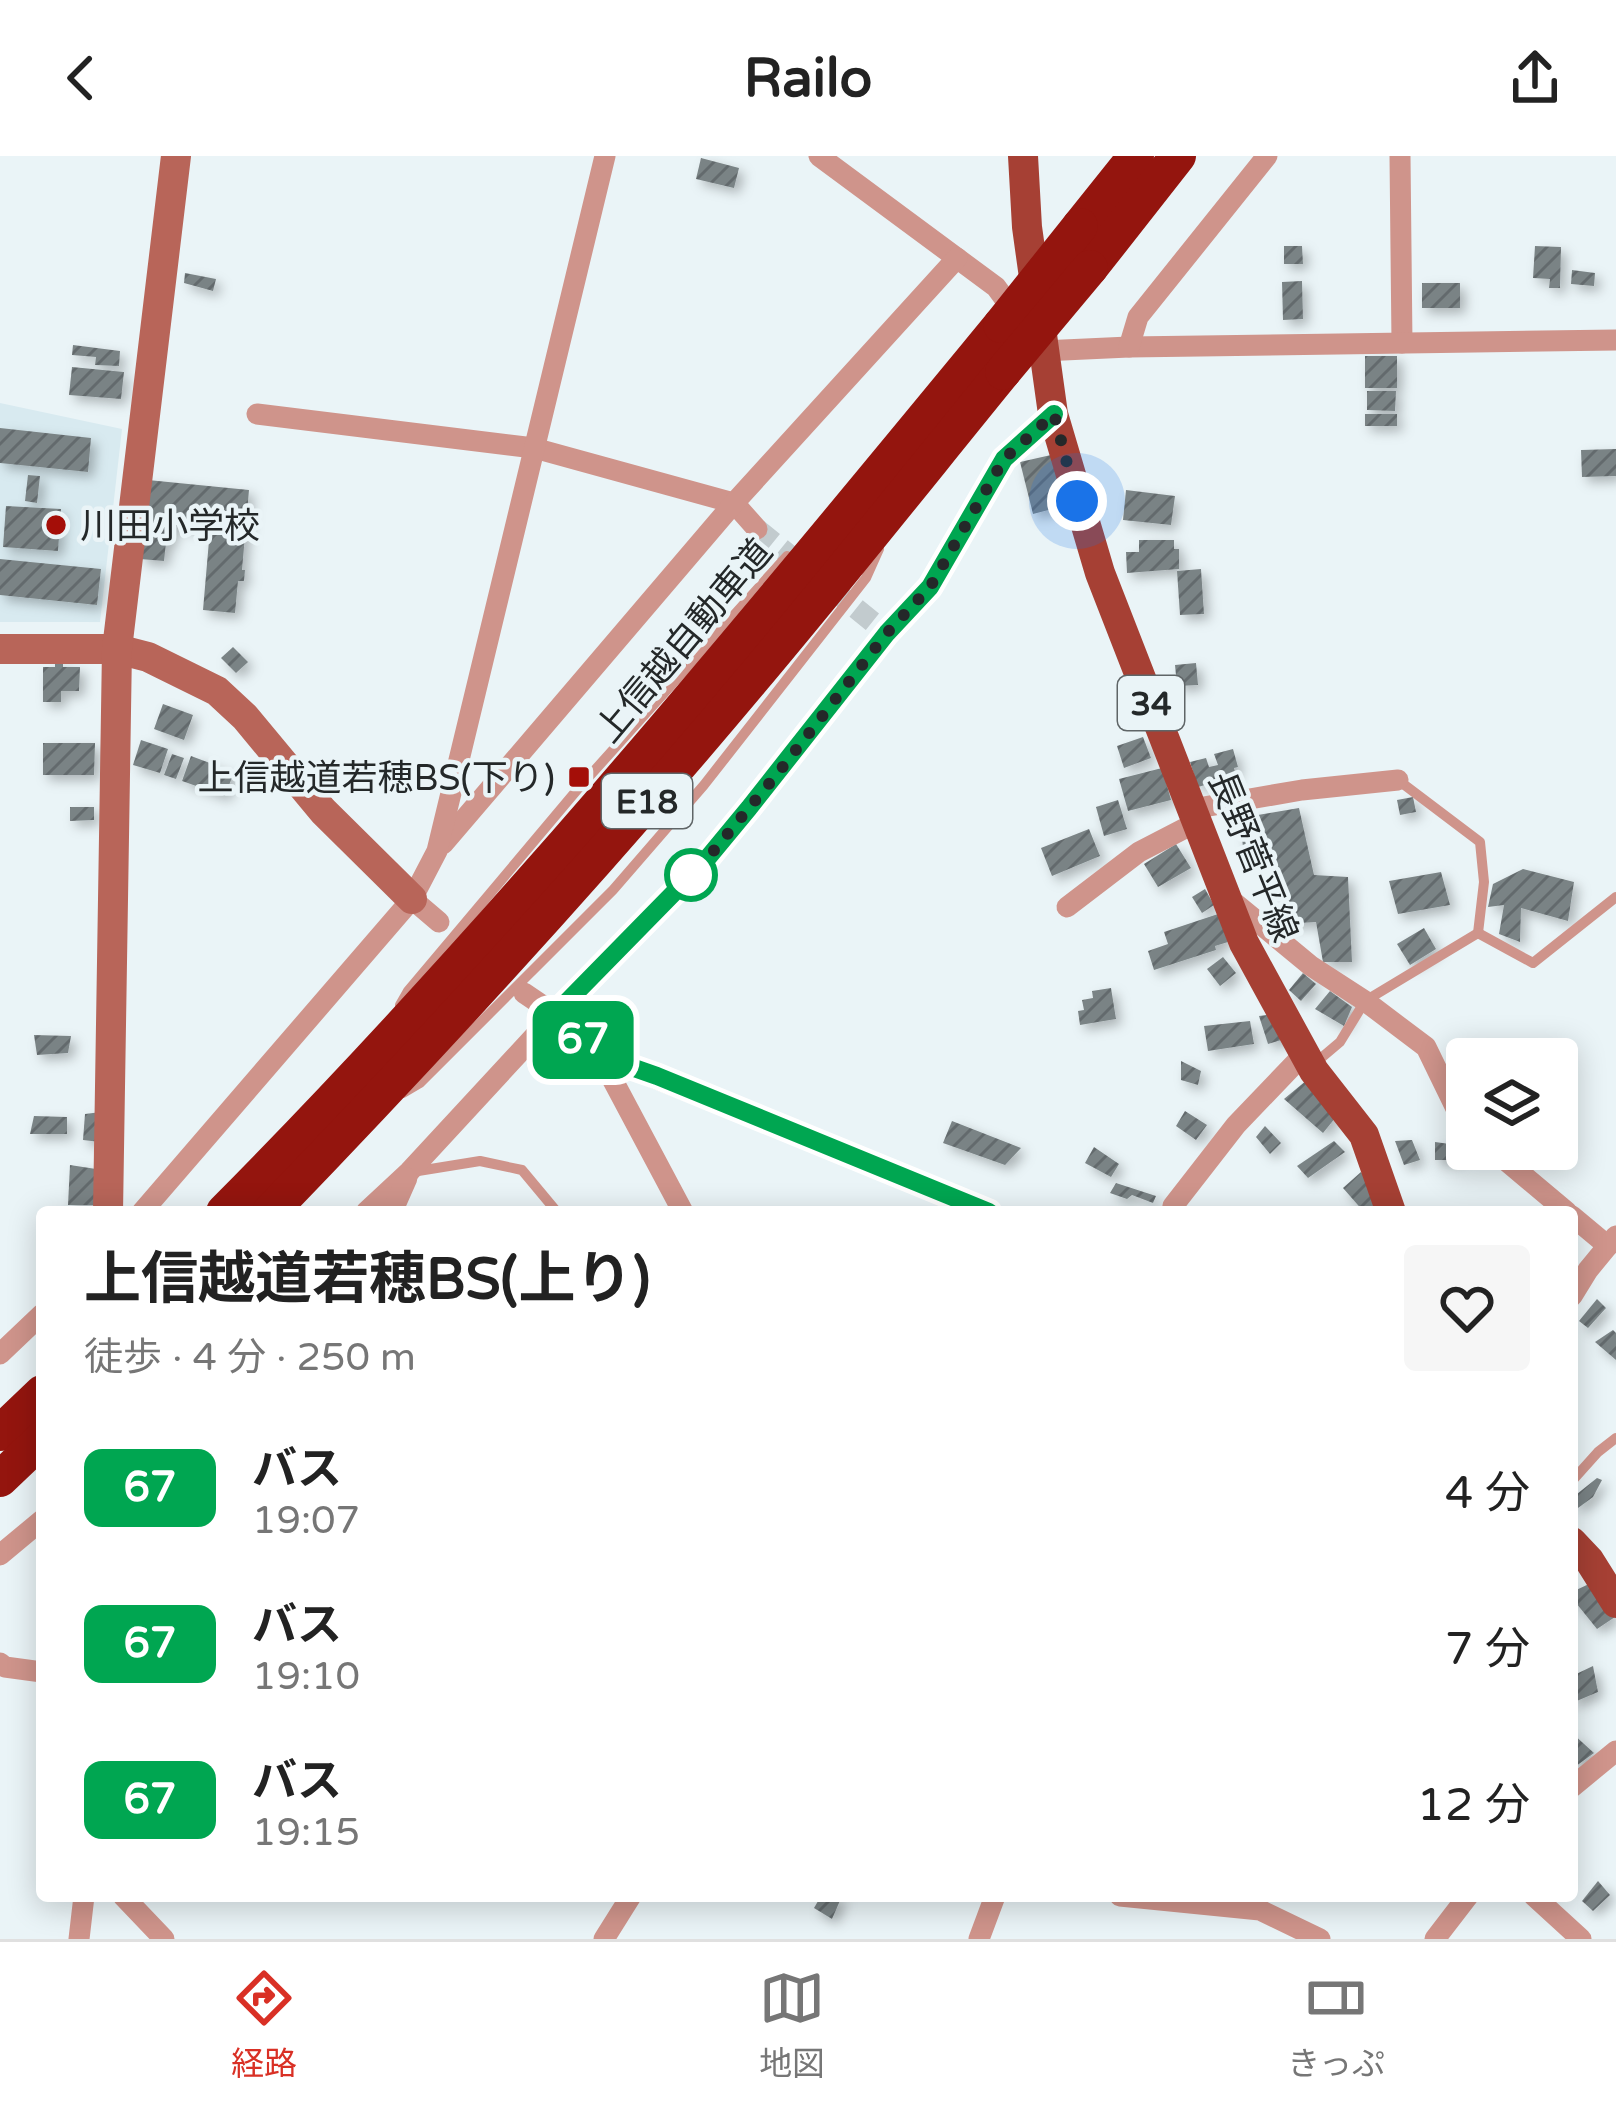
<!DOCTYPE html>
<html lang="ja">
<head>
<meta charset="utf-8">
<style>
  :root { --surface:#fff; --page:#f6f6f6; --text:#222; --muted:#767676; --line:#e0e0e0; --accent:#d93025 }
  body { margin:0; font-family:"Varela Round","Noto Sans JP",sans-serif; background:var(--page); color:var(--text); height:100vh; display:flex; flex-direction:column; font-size:45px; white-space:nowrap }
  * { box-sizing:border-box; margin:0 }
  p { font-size:39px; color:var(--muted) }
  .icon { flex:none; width:66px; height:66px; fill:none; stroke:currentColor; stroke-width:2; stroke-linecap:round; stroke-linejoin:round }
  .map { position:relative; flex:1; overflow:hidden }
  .panel { position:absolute; left:36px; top:1050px; width:1542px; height:696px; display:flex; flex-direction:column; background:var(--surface); border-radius:12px; box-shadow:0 6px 30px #0003 }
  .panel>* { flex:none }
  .badge { padding:0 24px; border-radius:18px; font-size:42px; line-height:78px }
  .fabs { position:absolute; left:1446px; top:882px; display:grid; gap:24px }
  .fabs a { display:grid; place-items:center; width:132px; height:132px; border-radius:12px; background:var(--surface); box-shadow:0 6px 30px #0003; font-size:60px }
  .you { position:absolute; width:60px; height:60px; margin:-30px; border:9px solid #fff; border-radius:50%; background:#1a73e8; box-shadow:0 0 0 18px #1a73e833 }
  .map>.badge { position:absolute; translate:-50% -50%; box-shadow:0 0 0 6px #fff }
  .round { display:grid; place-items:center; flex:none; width:126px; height:126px; border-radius:12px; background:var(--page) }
  .overview { display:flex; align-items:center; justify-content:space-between; height:204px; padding:0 48px }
  h1 { font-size:57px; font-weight:700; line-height:90px }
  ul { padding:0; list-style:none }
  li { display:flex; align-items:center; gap:36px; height:156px; padding:0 48px }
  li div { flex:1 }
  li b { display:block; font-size:45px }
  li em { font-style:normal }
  li .badge { min-width:132px; font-weight:700; text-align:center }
  header { display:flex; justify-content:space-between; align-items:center; height:156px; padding:0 48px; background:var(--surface); font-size:54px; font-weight:700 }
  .menu { display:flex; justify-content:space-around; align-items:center; height:168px; border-top:3px solid var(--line); background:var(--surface); font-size:33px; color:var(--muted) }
  .menu a { display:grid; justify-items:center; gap:6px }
  .menu .active { color:var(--accent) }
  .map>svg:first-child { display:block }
  .built { fill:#d8eaf0 }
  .building { fill:url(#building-hatch); filter:url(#shadow) }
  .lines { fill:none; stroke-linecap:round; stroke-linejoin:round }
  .street-tunnel { stroke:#c2cbce; stroke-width:21; stroke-dasharray:21 10; stroke-linecap:butt }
  .lane { stroke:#cf948b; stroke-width:10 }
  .street { stroke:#cf948b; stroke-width:21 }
  .secondary { stroke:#b86559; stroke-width:30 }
  .primary { stroke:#a64034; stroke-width:30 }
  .highway { stroke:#94150e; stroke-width:36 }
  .highway-bridge { stroke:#94150e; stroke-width:36 }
  .line-casing { stroke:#fff; stroke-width:27 }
  .line { stroke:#00a651; stroke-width:18 }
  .walk { stroke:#242829; stroke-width:12; stroke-dasharray:0 21.6 }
  .poi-dot { fill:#a40e08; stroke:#eaf4f7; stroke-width:4.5 }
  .stop-dot { fill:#fff; stroke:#00a651; stroke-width:6 }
  .labels { text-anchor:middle; stroke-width:9; stroke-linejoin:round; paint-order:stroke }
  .shield { fill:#eaf4f7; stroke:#5f6567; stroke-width:3 }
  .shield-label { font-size:33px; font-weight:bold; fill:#242829 }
  .poi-label { font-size:36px; fill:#242829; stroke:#eaf4f7; text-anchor:start }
  .street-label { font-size:36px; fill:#242829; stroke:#eaf4f7 }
</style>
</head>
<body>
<header><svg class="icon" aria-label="back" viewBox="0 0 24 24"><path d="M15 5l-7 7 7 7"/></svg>Railo<svg class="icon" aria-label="share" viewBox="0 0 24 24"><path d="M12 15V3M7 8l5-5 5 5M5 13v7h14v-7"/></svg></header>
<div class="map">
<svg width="1616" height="1783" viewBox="0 0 1616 1783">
  <defs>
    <pattern id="building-hatch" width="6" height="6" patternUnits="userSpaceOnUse" patternTransform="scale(3)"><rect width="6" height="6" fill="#7a8385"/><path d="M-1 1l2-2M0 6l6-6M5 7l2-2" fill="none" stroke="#646b6d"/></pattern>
    <filter id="shadow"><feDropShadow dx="5.5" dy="5.5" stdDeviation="6" flood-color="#0004"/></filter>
  </defs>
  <rect width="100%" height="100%" fill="#eaf4f7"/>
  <path class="built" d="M0,247L122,273L100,466H0Z"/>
  <g class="building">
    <path d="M701,2L739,12L734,32L696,23Z"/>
    <path d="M1284,90H1302L1303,108H1284Z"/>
    <path d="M1535,90L1561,91L1560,132H1549L1550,123L1533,122Z"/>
    <path d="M1572,114L1595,117L1594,130L1571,128Z"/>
    <path d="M185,117L216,123L213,135L184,127Z"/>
    <path d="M1302,125L1303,163L1283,164L1282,126Z"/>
    <rect x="1422" y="127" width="38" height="25"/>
    <path d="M73,189L120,195L119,210L95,209L96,201L72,199Z"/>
    <rect x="1365" y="200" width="32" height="32"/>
    <path d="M72,211L124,216L121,243L69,239Z"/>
    <path d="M1367,235H1396L1395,255L1367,254Z"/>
    <rect x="1365" y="258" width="32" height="12"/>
    <path d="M0,272L91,282L88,316L0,307Z"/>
    <path d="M1616,293V320L1582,321L1581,294Z"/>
    <path d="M1051,299L1064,350L1033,358L1020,306Z"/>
    <path d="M28,319L40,320L37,347L25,345Z"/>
    <path d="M148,324L249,334L242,414H245L244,425H238L235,457L203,454L210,373L173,370L171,387H166L164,405L140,403Z"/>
    <path d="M1126,334L1175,340L1171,369L1123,364Z"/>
    <path d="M6,350L61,353L58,395L3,391Z"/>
    <path d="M1139,384H1174V393H1179V413L1127,417L1126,396H1139Z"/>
    <path d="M0,403L101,413L97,449L0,439Z"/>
    <path d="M1201,413L1204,458L1180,459L1177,415Z"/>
    <path d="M233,491L248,506L236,517L221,502Z"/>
    <path d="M55,506H63V511H80L79,535H61V546H43V511H55Z"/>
    <path d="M1196,507L1198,529L1177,530L1175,509Z"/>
    <path d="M163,548L193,559L184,584L154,573Z"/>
    <path d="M1143,581L1151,602L1124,612L1117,590Z"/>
    <path d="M141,584L168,593L160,617L133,609Z"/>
    <path d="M43,587H95L94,619H43Z"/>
    <path d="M1233,593L1238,611L1234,612L1236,620L1198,631L1190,606L1206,602L1209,611L1218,609L1214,598Z"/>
    <path d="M172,598L184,602L176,623L164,619Z"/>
    <path d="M191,600L234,616L225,640L182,625Z"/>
    <path d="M1162,612L1171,644L1128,655L1119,623Z"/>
    <path d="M1413,641L1416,656L1400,659L1397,644Z"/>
    <path d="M1118,644L1127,673L1104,680L1096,651Z"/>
    <path d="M70,651H94V664L70,665Z"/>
    <path d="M1299,652L1314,719L1348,721L1352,806H1323L1316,766L1284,768L1272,697L1244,701L1240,662Z"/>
    <path d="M1089,673L1100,700L1052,720L1041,692Z"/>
    <path d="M1176,688L1191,712L1158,731L1144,708Z"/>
    <path d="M1523,713L1574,726L1568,765L1521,752L1520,786L1499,778L1504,749L1488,751L1493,728Z"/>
    <path d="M1441,716L1450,749L1398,758L1389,725Z"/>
    <path d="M1205,733L1214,749L1202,757L1192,741Z"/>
    <path d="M1218,758L1228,786L1215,790L1216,794L1154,814L1148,795L1168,788L1164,776Z"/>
    <path d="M1424,772L1436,793L1410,809L1397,788Z"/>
    <path d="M1223,801L1236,817L1220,830L1207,813Z"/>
    <path d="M1303,817L1316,828L1301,845L1289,834Z"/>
    <path d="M1111,832L1116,863L1080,869L1078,855L1084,854L1082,844L1093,842L1092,835Z"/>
    <path d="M1330,835L1352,851L1344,870L1315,853Z"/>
    <path d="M1275,858L1288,882L1268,888L1259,860Z"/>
    <path d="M1250,865L1254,888L1208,895L1204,870Z"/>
    <path d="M34,879L71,880L68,897L37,899Z"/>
    <path d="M1181,905L1201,915L1198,929L1181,924Z"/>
    <path d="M1307,924L1336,961L1323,977L1284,943Z"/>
    <path d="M1185,955L1207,969L1196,984L1176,970Z"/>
    <path d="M101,956L100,986L83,984L85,958Z"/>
    <path d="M34,960L67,961V978H30Z"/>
    <path d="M952,965L1021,992L1005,1009L943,987Z"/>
    <path d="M1265,970L1281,987L1270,998L1256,981Z"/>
    <path d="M1412,984L1420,1004L1404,1009L1395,985Z"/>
    <path d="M1334,985L1345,996L1308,1022L1297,1010Z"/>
    <path d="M1435,986L1457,989V1004H1435Z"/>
    <path d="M1094,991L1119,1008L1111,1021L1085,1007Z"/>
    <path d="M70,1009L96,1013L95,1049H68Z"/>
    <path d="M1361,1016L1383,1045L1374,1056H1364L1343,1032Z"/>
    <path d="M1116,1027L1156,1040L1153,1047L1132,1039L1127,1043L1110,1037Z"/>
    <path d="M1597,1143L1606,1152L1588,1172L1579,1165Z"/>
    <path d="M1613,1174L1616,1177V1204L1595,1186Z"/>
    <path d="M1597,1322L1602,1324L1593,1341L1578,1352L1572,1342Z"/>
    <path d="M1591,1427L1615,1461L1597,1473L1572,1442V1436Z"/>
    <path d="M1593,1510L1598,1536L1572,1547V1520Z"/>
    <path d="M1572,1577L1594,1597L1572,1613Z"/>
    <path d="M1598,1725L1610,1739L1593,1755L1582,1745Z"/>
    <path d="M821,1740H842L832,1763L814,1752Z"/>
  </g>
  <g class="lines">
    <g class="street-tunnel">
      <path d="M757,373L808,414"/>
      <path d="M832,433L874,467"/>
    </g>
    <g class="lane">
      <path d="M1398,624L1480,686L1484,726L1478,777"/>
      <path d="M400,849L408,835L577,634L787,400"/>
      <path d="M1314,908L1340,886L1365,845L1478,777L1533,807L1616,741"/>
      <path d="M403,937L420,927L613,734L704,629L866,422L879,393"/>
      <path d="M412,1016L480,1005L522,1014L557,1056"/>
      <path d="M1572,1325L1598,1296L1616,1282"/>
    </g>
    <g class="street">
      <path d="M819,0L996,131L1018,161"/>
      <path d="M1400,0L1402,187"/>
      <path d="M1036,186L1042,195L1129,191L1616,184"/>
      <path d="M1129,191L1138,161L1267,0"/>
      <path d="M257,258L534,292L734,347L757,373"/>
      <path d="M1192,653L1302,634L1398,624"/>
      <path d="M443,688L734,347L957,102"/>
      <path d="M412,743L439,766"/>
      <path d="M1230,743L1311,810L1365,845L1426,891L1463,967L1467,971"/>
      <path d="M1067,751L1139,696L1197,666"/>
      <path d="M524,837L555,858L600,900L683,1056"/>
      <path d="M600,900L989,1056"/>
      <path d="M1492,993L1567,1056"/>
      <path d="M142,1056L412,743L437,695L605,0"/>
      <path d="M366,1056L409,1016L555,858L706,704L778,617L887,477L930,432L1004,303L1053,258"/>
      <path d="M392,1056L407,1022"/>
      <path d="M1172,1056L1173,1050L1236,969L1304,898"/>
      <path d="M1572,1060L1608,1090"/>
      <path d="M1572,1140L1588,1114L1616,1080"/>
      <path d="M0,1198L42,1158"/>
      <path d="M0,1399L42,1364"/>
      <path d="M0,1507L5,1511L42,1516"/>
      <path d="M1572,1631L1616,1595"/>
      <path d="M123,1740L164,1783"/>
      <path d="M1120,1740L1260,1754L1320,1783"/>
      <path d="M1534,1740L1581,1783"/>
      <path d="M79,1783L84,1740"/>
      <path d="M604,1783L631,1740"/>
      <path d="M979,1783L995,1740"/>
      <path d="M1435,1783L1468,1740"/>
    </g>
    <g class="secondary">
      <path d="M0,493H117L148,501L217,535L245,561L323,655L412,743"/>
      <path d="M108,1056L117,493L176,0"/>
    </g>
    <g class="primary">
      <path d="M1023,0L1027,71L1053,258L1100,417L1244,787L1314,915L1364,979L1391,1056"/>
      <path d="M1572,1386L1589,1404L1616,1447"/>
    </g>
    <g class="highway">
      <path d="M1080,70L1136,0"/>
      <path d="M1090,112L1178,0"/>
      <path d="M224,1056C501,777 751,472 1001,169"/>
      <path d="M270,1056C437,883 600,705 754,521C839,420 920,318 1003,216"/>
      <path d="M0,1277L42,1237"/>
      <path d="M0,1323L42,1283"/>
    </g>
    <g class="highway-bridge">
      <path d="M1001,169L1080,70"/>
      <path d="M1003,216L1090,112"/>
    </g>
  </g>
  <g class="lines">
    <defs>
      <path id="line" d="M989,1056L657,920L600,900L555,858L706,704L749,652L887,477L930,431L1004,303L1054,258"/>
    </defs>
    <use href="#line" class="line-casing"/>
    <use href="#line" class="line"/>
    <path class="walk" d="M691,719L680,730L706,704L778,617L887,477L930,431L1004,303L1054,258L1077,345"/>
  </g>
  <g class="poi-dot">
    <circle cx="56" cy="369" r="12"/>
    <rect x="567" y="609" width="24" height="24" rx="6"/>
  </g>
  <circle class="stop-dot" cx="691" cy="719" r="24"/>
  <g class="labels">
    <g class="shield">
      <rect x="1118" y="520" width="66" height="54" rx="9"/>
      <rect x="602" y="618" width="90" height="54" rx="9"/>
    </g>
    <g class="shield-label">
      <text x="1151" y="559">34</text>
      <text x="647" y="657">E18</text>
    </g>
    <g class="poi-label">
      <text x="80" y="382">川田小学校</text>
      <text x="555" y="634" text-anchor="end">上信越道若穂BS(下り)</text>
    </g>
    <g class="street-label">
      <text transform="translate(683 484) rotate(-50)" y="13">上信越自動車道</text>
      <text transform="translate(1254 700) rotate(68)" y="13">長野菅平線</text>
    </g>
  </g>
</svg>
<div class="fabs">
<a><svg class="icon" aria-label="layers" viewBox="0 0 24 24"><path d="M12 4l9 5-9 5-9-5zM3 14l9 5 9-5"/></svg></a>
</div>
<div class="you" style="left:1077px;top:345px"></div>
<b class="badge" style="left:583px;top:884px;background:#00a651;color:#fff">67</b>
<section class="panel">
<div class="overview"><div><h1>上信越道若穂BS(上り)</h1><p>徒歩 · 4 分 · 250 m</p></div><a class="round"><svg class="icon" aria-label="heart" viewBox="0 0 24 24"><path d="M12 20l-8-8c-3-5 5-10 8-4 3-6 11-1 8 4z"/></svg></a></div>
<ul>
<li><span class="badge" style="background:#00a651;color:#fff">67</span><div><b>バス</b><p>19:07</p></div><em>4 分</em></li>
<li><span class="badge" style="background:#00a651;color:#fff">67</span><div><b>バス</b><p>19:10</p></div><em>7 分</em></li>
<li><span class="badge" style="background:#00a651;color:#fff">67</span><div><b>バス</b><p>19:15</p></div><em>12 分</em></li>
</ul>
</section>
</div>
<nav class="menu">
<a class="active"><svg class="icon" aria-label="directions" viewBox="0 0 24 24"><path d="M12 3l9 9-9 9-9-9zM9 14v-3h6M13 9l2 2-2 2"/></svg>経路</a>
<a><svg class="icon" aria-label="map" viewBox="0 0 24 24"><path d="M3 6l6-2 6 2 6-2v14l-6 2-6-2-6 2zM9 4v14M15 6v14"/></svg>地図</a>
<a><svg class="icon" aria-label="tickets" viewBox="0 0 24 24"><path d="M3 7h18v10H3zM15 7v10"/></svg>きっぷ</a>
</nav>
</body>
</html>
